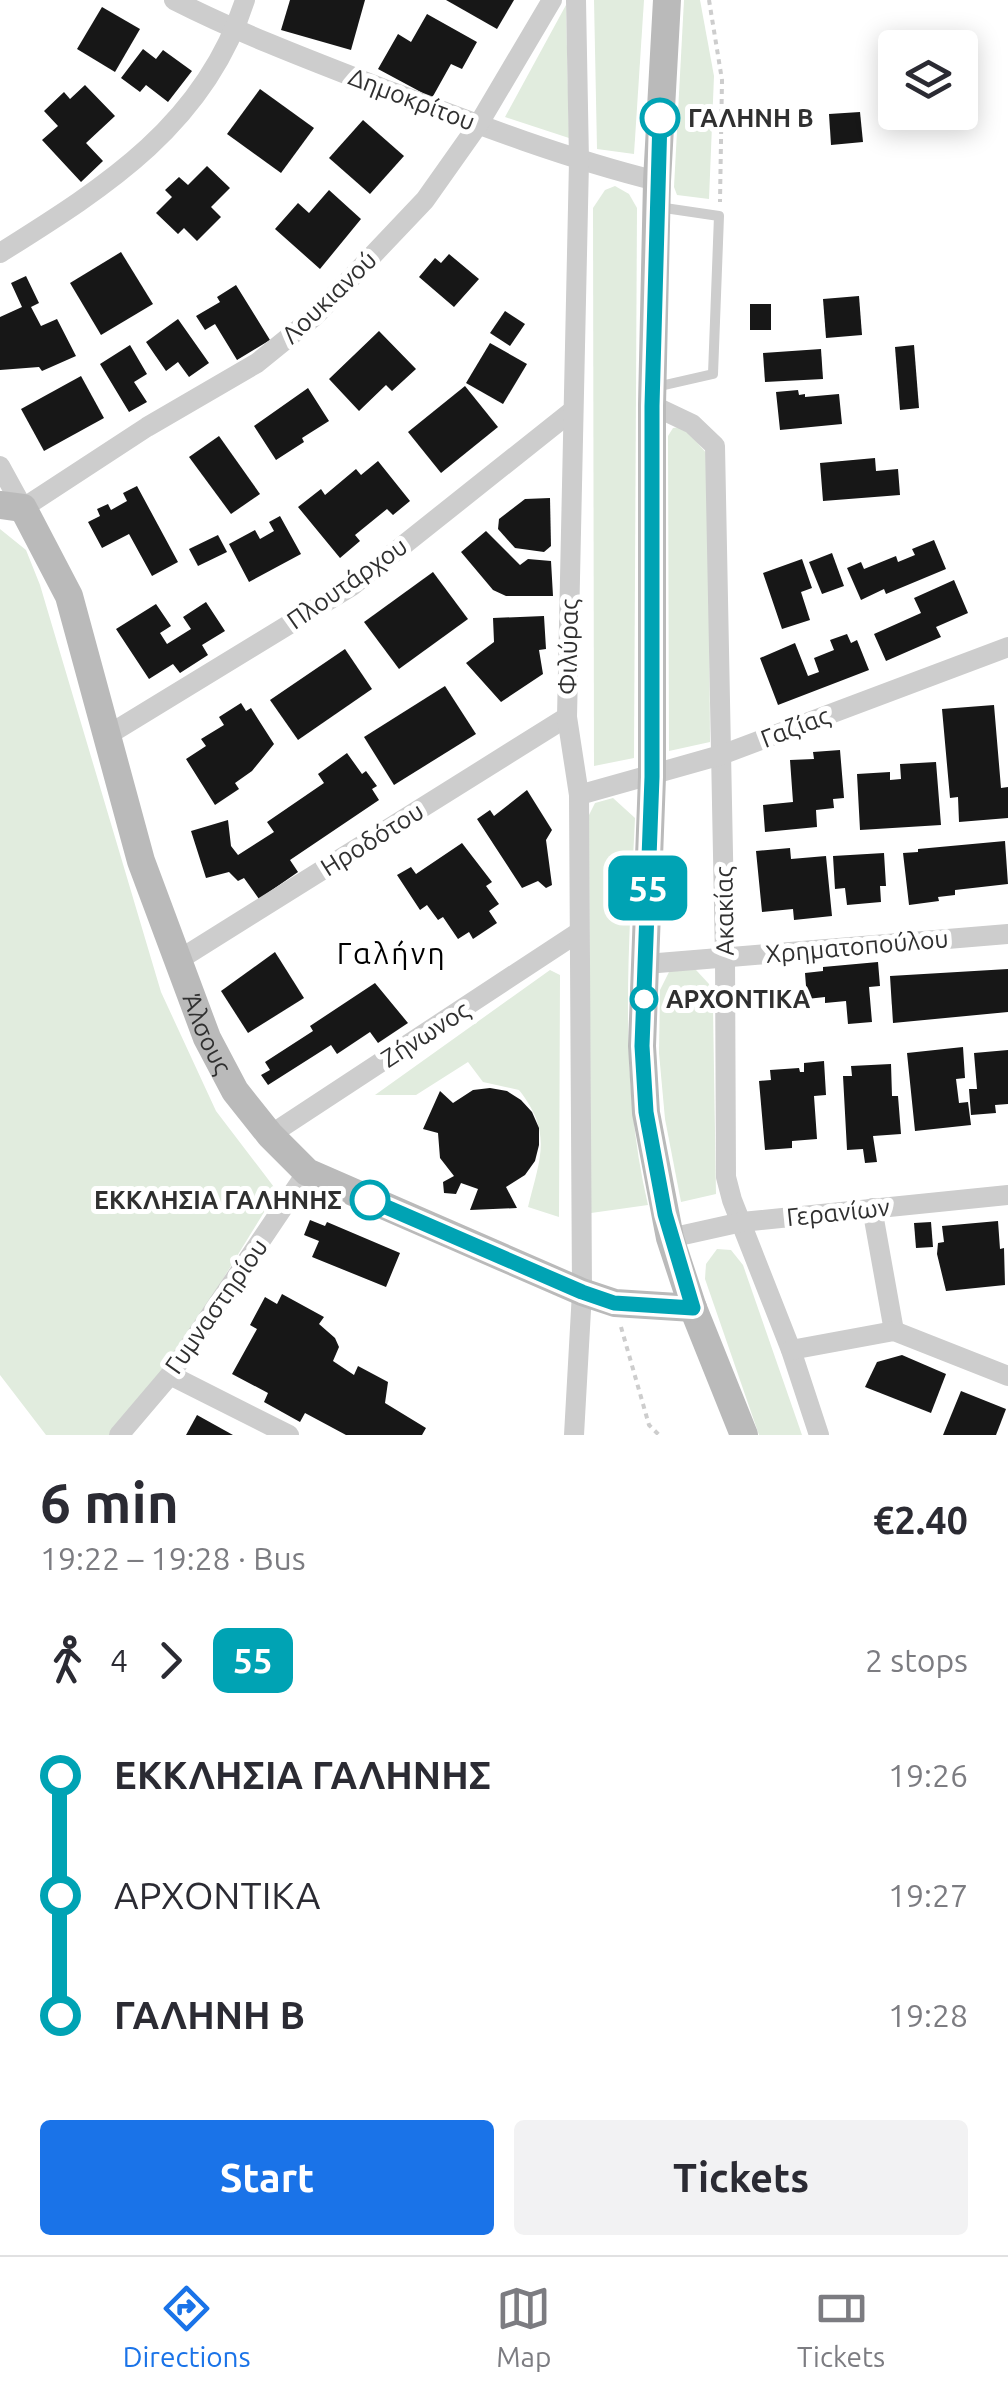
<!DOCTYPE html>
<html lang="en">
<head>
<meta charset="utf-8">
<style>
  :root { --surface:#fff; --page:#f2f2f3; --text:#2b2b33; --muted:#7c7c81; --line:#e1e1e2; --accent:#1a73e8 }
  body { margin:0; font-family:Ubuntu,sans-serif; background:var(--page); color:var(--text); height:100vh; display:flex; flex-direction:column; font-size:38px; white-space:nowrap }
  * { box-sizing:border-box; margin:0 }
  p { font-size:32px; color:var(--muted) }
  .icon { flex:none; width:55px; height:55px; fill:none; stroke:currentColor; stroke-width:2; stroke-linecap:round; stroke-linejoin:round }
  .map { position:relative; height:1435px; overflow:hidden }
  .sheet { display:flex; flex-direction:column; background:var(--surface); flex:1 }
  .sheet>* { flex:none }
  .badge { padding:0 20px; border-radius:15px; font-size:35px; line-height:65px }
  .fabs { position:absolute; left:878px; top:30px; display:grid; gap:20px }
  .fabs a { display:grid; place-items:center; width:100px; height:100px; border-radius:10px; background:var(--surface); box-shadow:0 5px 25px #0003; font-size:50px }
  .map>.badge { position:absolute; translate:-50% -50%; box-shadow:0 0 0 5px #fff }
  .legs { display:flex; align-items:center; gap:15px; height:110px; padding:0 40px; font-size:32px }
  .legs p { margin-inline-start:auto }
  .summary { display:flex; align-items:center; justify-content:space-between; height:170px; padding:0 40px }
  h1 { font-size:55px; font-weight:600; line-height:75px }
  .primary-button { display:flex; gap:20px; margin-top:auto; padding:20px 40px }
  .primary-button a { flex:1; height:115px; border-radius:10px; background:var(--accent); color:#fff; font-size:40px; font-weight:600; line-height:115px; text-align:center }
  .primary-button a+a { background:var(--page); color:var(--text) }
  ul { padding:0 40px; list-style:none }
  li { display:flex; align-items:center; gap:35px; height:120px; font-size:38px }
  li i { display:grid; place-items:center; width:15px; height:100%; margin:0 12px; background:currentColor }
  li i::after { content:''; width:25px; height:25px; margin:-12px; border:8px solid; border-radius:50%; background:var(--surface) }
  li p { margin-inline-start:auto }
  li:first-child i { background:linear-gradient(#0000 50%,currentColor 0) }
  li:last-child i { background:linear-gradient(currentColor 50%,#0000 0) }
  .dock { display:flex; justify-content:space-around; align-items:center; height:140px; border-top:2px solid var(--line); background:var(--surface); font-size:28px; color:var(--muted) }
  .dock a { display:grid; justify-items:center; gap:5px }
  .dock .selected { color:var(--accent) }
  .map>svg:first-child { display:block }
  .green { fill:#e1ecde }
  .building { fill:#171717 }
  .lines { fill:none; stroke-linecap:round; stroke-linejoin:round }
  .path { stroke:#cdcdcd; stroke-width:4; stroke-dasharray:5 5; stroke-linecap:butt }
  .lane { stroke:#cdcdcd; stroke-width:10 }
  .street { stroke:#cdcdcd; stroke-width:20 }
  .secondary { stroke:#bababa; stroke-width:28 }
  .line-1-casing { stroke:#fff; stroke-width:22 }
  .line-1 { stroke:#00a3b4; stroke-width:15 }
  .stop-1-dot { fill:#fff; stroke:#00a3b4; stroke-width:5 }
  .labels { text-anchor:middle; stroke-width:10; stroke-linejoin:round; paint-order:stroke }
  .street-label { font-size:25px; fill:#303030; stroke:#fff }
  .stop-label { font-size:25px; font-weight:bold; fill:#303030; stroke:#fff; text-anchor:start }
  .quarter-label { font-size:30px; letter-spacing:2.5px; fill:#000; stroke:#fff }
</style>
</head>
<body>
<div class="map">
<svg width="1008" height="1435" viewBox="0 0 1008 1435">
  <rect width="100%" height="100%" fill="#fff"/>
  <g class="green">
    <path d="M594,0H644L634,154L597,149Z"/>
    <path d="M684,0H700L714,76L709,199L677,195L674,187Z"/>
    <path d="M566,5L569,138L505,117Z"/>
    <path d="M615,186L629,194L637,208L634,758L594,766L593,208L605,190Z"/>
    <path d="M680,427L687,431L708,455L710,742L669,751L668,436L673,428Z"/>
    <path d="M0,529L26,550L40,585L161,992L216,1111L277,1191L127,1435H46L0,1375Z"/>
    <path d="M613,798L635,818C629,948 618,1077 648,1205L591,1213L589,815L595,803Z"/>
    <path d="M671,968L696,970L709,984L713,1008L716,1194L681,1202L665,1119L659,1053L660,990Z"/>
    <path d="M550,970L560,975L559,1217L528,1207C540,1158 553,1133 519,1090L483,1082L468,1062L416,1095H375Z"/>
    <path d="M717,1249L731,1250L743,1265L802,1435H759L705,1279L706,1264Z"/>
  </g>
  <g class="building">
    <path d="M290,0H365L351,50L281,30Z"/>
    <path d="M446,0H514L497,29Z"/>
    <path d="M102,7L140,29L115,72L77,49Z"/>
    <path d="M427,14L477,42L462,69L451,64L432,98L378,69L398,34L411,42Z"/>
    <path d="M143,49L156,59L163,50L192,71L168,102L146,85L140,92L121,78Z"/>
    <path d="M85,85L115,116L86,143L103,161L81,182L42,140L58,126L44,111L64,92L70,99Z"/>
    <path d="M260,89L314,128L281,173L227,134Z"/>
    <path d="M860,112L863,142L831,145L829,114Z"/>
    <path d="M363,120L404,156L370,194L329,158Z"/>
    <path d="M207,166L230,188L211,207L221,217L197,241L184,228L178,234L156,213L172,197L165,190L179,177L188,185Z"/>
    <path d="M329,190L361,219L320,269L275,229L298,203L309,213Z"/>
    <path d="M121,252L153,304L101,335L70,283Z"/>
    <path d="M449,254L479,279L454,307L419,277L435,258L441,263Z"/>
    <path d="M26,276L39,303L31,307L41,326L57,319L76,356L42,371L39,367L0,370V317L22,307L11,283Z"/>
    <path d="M236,285L270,340L237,360L215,324L205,330L196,316L220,302L217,297Z"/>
    <path d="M859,296L862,335L826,338L823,299Z"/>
    <rect x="750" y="304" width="21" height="26"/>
    <path d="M505,311L525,324L510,346L490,333Z"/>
    <path d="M178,319L209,363L189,377L178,362L166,371L146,342Z"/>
    <path d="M379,331L416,369L392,391L386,385L359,411L329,379Z"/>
    <path d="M490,343L527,364L503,404L466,383Z"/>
    <path d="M130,345L147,374L134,382L147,402L129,412L100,364Z"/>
    <path d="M914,345L919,408L900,410L895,347Z"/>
    <path d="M821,349L823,379L765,382L763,353Z"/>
    <path d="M81,376L104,418L44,451L21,409Z"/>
    <path d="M465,386L498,427L441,473L408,432Z"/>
    <path d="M308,388L329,421L302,438L304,442L276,460L254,426Z"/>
    <path d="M798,390L799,395L805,394V397L839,394L842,424L780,430L776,392Z"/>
    <path d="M219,436L260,494L231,514L189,457Z"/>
    <path d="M875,458L876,471L898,469L900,495L823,501L820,463Z"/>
    <path d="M378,461L410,501L393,515L387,509L355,535L360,541L340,558L298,507L321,489L325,495L356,469L361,475Z"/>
    <path d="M137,486L178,562L152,576L129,534L102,548L88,522L100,516L97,509L108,504L111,510L127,501L123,493Z"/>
    <path d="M550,498L551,546L544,552L515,548L498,529L499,519L525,499Z"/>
    <path d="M280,516L301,554L249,582L229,544L255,530L260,539L274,531L269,522Z"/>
    <path d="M486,531L520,565L528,559L551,561L553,596H506L493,590L461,552Z"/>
    <path d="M218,535L227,552L198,566L189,549Z"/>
    <path d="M934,540L946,569L886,594L884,589L861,600L847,568L861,562L864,569L896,556L898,562L915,555L912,549Z"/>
    <path d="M832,553L844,586L822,594L809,562Z"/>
    <path d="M802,559L812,588L801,592L810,620L782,629L763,573Z"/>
    <path d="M433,572L468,619L399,669L364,622Z"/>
    <path d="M954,580L968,613L936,627L941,637L886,661L874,634L921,613L914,598Z"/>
    <path d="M206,602L225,631L202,645L208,655L180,673L173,664L149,679L116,629L156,604L171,626L160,633L167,644L191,629L183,617Z"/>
    <path d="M544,616L546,649L539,650L543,674L501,702L466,663L494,642L493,618Z"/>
    <path d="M847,634L851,643L857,640L869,670L778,705L760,658L795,643L808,676L819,672L814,658L834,650L830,640Z"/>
    <path d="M345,649L372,689L298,740L270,700Z"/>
    <path d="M445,686L476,734L394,785L364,737Z"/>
    <path d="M241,703L246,711L251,708L274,744L252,771L235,783L239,789L215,805L186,759L206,746L201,739L224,725L219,717Z"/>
    <path d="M994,705L1001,788L1008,787V818L959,822L958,797L950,798L942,709Z"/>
    <path d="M840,750L844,798L833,799L834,808L816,810L817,827L765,832L763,805L793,802L790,760L814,759L813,752Z"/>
    <path d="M347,753L362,774L366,771L377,786L372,789L379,800L290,860L298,872L259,899L244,878L238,881L229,872L206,878L191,831L228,820L231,846L238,855L274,832L267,822L324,783L318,774Z"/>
    <path d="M936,762L941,825L860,830L857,774L890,772V780L901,779L900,764Z"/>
    <path d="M527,790L552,830L546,840L552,885L546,888L538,881L522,888L477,819L490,810L494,816Z"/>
    <path d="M1005,841L1008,884L955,890V895L938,897L939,901L909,905L903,853L918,852V849Z"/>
    <path d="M462,843L492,882L486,886L499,904L489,911L497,923L473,939L469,932L458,939L443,917L438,920L427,905L420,910L397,875L411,867L416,874Z"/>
    <path d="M790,848L791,859L826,856L832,916L794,920L793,909L762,912L756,851Z"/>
    <path d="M884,853L886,886H880L881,902L847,905L845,888L835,889L833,856Z"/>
    <path d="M275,952L304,998L248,1033L221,991Z"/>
    <path d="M878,962L880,986L869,987L872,1022L848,1024L846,1001L825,1003V997L807,999L805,973L823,971V967Z"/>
    <path d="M1008,969V1012L893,1023L890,976Z"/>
    <path d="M375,983L408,1023L378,1043L370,1032L337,1054L331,1045L268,1085L261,1075L270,1070L265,1062L313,1031L310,1026Z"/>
    <path d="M963,1047L965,1078L956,1079L959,1103L968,1102L971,1125L915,1131L907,1053Z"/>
    <path d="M1008,1050V1104L995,1105L996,1113L971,1115L969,1089H977L974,1053Z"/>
    <path d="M824,1061L826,1095L814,1096L817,1139L792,1141V1148L765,1150L759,1081L771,1080L770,1070L799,1068L800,1072H804V1063Z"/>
    <path d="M891,1064L892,1096H898L901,1134L873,1136L877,1162L865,1163L863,1149L847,1150L843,1076H852L851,1066Z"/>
    <path d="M490,1088L507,1091L521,1100L532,1112L539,1128V1145L535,1161L525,1175L506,1187L517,1208L470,1210L478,1189L461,1183L456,1194L444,1193L443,1182L454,1176L440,1158L438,1133L423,1129L440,1091L453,1103L473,1090Z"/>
    <path d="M310,1220L325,1226L327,1222L400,1253L386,1287L312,1257L319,1241L304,1235Z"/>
    <path d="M998,1221L1000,1249L1004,1248L1005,1285L946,1291L937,1254L938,1243L944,1242L942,1226Z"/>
    <path d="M931,1222L933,1247L916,1248L914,1223Z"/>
    <path d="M282,1294L324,1317L319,1324L335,1338L339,1347L333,1361L354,1375L358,1366L388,1382L385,1403L426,1428L422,1435H346L305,1413L300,1422L264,1402L268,1393L232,1374L257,1329L250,1325L265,1297L277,1304Z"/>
    <path d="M902,1355L946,1374L931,1413L865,1387L877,1362Z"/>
    <path d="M961,1391L1006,1409L996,1435H943Z"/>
    <path d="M197,1415L233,1435H186Z"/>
  </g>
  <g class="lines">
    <g class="path">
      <path d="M709,0L722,80L720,202"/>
      <path d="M621,1327L649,1425L659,1435"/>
    </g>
    <path class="lane" d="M656,387L713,374L719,216L658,207"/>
    <g class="street">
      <path d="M174,0C243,35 315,62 387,90C476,124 564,158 657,181"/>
      <path d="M0,253C105,187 205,125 245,0"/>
      <path d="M652,405L692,424L715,446L725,956L726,1177L732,1200L791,1350L819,1435"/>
      <path d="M0,466L23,508L147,427L257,363L315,316L425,200L478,125L552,0"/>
      <path d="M108,735L352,586L572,411"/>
      <path d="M579,795L721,755L1008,647"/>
      <path d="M177,961L567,717"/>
      <path d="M646,964L1008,934"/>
      <path d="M270,1135L579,932"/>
      <path d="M872,1208L894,1331"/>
      <path d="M670,1238L742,1222L1008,1195"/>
      <path d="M791,1350L894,1331L1008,1376"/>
      <path d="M170,1375L289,1435"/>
      <path d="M119,1435L170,1375L307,1172"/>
      <path d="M574,1435L582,1292L579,795L567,717L579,161L576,0"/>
    </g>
    <g class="secondary">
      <path d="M667,0L657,181L652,405V777L642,1046L646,1113L670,1238L693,1308L744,1435"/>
      <path id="s1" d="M0,505L23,508L69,596L141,861L207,1038L235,1091L270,1135L307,1172L582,1292L615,1303L693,1308"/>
    </g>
  </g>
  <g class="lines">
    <defs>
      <path id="line-1" d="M370,1200L582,1292L614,1303L693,1308L665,1214L646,1112L642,1046L652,777V406L660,118"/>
    </defs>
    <use href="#line-1" class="line-1-casing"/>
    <use href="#line-1" class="line-1"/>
  </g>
  <g class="stop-1-dot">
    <circle cx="660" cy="118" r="18"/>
    <circle cx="644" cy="999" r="12"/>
    <circle cx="370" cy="1200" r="18"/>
  </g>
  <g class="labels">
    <g class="street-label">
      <text transform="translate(412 99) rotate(21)" y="9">Δημοκρίτου</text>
      <text transform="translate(329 297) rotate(-44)" y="9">Λουκιανού</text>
      <text transform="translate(347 583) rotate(-35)" y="9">Πλουτάρχου</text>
      <text transform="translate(568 647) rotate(-89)" y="9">Φιλύρας</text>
      <text transform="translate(795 727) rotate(-21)" y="9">Γαζίας</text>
      <text transform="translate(372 839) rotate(-32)" y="9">Ηροδότου</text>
      <text transform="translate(724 911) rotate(-91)" y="9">Ακακίας</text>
      <text transform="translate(857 946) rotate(-5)" y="9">Χρηματοπούλου</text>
      <text transform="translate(425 1034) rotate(-33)" y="9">Ζήνωνος</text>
      <text dy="9" stroke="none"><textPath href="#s1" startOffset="582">Άλσους</textPath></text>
      <text transform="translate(838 1212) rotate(-6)" y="9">Γερανίων</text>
      <text transform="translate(216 1306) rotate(-55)" y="9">Γυμναστηρίου</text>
    </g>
    <g class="stop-label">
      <text x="688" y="127">ΓΑΛΗΝΗ Β</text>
      <text x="666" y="1008">ΑΡΧΟΝΤΙΚΑ</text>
      <text x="342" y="1209" text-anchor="end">ΕΚΚΛΗΣΙΑ ΓΑΛΗΝΗΣ</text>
    </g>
    <g class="quarter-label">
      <text x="392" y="964">Γαλήνη</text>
    </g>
  </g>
</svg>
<div class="fabs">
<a><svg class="icon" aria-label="layers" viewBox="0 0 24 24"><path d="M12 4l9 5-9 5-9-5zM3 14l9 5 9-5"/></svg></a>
</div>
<b class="badge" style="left:648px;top:888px;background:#00a3b4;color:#fff">55</b>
</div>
<section class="sheet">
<div class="summary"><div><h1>6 min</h1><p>19:22 – 19:28 · Bus</p></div><b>€2.40</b></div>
<div class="legs"><svg class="icon" aria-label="walk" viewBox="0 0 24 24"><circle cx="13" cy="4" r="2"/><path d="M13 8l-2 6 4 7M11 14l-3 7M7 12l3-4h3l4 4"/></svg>4<svg class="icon" aria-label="forward" viewBox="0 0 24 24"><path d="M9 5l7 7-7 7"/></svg><b class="badge" style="background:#00a3b4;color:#fff">55</b><p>2 stops</p></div>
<ul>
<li><i style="color:#00a3b4"></i><b>ΕΚΚΛΗΣΙΑ ΓΑΛΗΝΗΣ</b><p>19:26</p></li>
<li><i style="color:#00a3b4"></i><span>ΑΡΧΟΝΤΙΚΑ</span><p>19:27</p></li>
<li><i style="color:#00a3b4"></i><b>ΓΑΛΗΝΗ Β</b><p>19:28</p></li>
</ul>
<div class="primary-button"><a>Start</a><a>Tickets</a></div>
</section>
<nav class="dock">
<a class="selected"><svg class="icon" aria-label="directions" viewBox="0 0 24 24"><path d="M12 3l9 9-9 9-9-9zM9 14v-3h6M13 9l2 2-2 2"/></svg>Directions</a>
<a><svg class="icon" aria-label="map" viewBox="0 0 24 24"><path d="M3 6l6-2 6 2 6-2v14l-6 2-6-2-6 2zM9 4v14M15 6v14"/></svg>Map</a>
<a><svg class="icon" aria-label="tickets" viewBox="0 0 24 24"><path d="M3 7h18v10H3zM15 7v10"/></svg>Tickets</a>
</nav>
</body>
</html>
